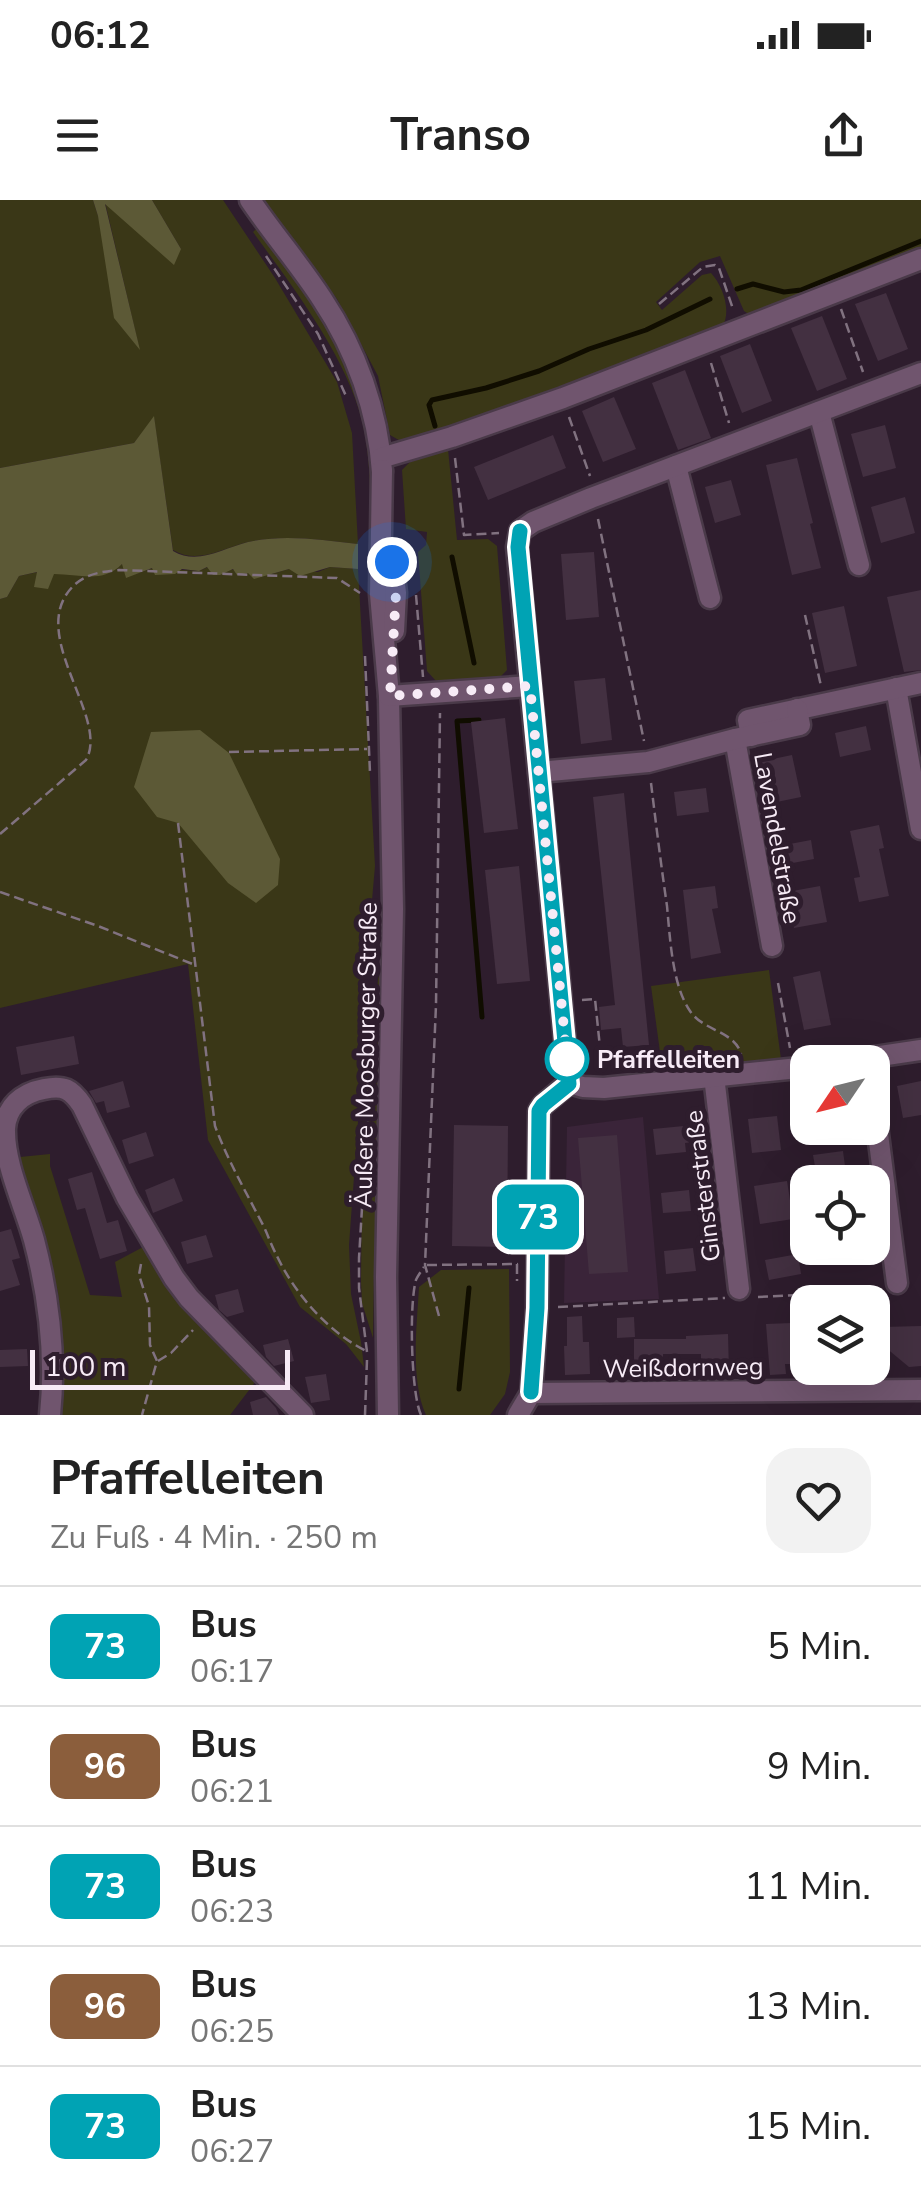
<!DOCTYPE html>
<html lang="de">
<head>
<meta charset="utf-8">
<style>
  :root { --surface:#fff; --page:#f2f2f2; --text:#222; --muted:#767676; --line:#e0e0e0 }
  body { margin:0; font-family:"Nunito Sans",sans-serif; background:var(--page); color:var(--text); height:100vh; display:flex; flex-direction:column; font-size:38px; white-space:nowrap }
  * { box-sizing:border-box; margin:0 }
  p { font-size:32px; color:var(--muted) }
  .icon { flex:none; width:55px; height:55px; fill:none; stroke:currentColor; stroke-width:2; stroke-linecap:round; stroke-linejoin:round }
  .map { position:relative; height:1215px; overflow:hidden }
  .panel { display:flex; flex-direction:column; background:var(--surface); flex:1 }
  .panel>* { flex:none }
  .badge { padding:0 20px; border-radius:15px; font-size:35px; line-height:65px }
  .needle { width:65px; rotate:235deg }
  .buttons { position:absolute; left:790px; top:845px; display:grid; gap:20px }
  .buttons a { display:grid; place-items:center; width:100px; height:100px; border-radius:20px; background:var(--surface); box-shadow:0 10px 40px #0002; font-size:50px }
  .scale { position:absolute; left:30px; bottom:25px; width:260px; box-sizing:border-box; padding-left:10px; border:5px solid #f7ebf6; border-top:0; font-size:28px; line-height:35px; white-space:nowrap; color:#f7ebf6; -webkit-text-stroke:8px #2e1d2d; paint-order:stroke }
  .you { position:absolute; width:50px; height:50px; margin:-25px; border:8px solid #fff; border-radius:50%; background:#1a73e8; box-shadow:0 0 0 15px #1a73e833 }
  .map>.badge { position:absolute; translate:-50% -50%; box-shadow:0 0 0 5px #fff }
  .round { display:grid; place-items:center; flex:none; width:105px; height:105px; border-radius:30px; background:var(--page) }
  .head { display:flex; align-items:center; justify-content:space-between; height:170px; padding:0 50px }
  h1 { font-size:48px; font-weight:700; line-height:75px }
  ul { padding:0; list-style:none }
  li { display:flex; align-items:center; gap:30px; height:120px; padding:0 50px; border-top:2px solid var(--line) }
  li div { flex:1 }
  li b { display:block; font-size:38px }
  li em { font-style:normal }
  li .badge { min-width:110px; font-weight:700; text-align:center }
  .status { display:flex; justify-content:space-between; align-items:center; height:70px; padding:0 50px; background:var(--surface); direction:ltr }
  .status svg { height:28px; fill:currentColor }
  header { display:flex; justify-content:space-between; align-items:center; height:130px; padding:0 50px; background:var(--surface); font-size:45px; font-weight:700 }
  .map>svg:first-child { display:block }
  .built { fill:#3a2439 }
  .green { fill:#3a3717 }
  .forest { fill:#5c5936 }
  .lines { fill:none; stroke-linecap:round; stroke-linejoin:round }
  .stream { stroke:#100d00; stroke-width:5 }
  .building { fill:#433041 }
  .minor-casing { stroke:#4a3a49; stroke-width:25 }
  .path { stroke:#817280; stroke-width:2.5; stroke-dasharray:10 5; stroke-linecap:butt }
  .minor { stroke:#70556e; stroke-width:20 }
  .line-casing { stroke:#fff; stroke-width:22 }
  .line { stroke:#00a3b4; stroke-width:15 }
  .walk { stroke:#f7ebf6; stroke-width:10; stroke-dasharray:0 18 }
  .stop-dot { fill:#fff; stroke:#00a3b4; stroke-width:5 }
  .labels { text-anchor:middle; stroke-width:10; stroke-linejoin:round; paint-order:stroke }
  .street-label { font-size:25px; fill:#f7ebf6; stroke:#2e1d2d }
  .stop-label { font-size:25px; font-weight:bold; fill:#f7ebf6; stroke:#2e1d2d; text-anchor:start }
</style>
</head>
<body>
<div class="status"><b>06:12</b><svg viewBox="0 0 49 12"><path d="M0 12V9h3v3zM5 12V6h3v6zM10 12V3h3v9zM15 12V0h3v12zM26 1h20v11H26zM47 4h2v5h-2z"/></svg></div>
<header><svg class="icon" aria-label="menu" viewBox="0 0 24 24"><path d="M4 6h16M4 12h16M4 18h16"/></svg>Transo<svg class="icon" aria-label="share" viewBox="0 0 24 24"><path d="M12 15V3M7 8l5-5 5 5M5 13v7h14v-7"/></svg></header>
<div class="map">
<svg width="921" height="1215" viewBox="0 0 921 1215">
  <rect width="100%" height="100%" fill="#2e1d2d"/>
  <path class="built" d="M643,917L659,1099L564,1103L567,927Z"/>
  <g class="green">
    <path d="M0,0H93L139,147L105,2L181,49L152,0H223L275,78L337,182L352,233L358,344C321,340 285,334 248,342C223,348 198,365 173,350L154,218L134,243L0,268Z"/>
    <path d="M262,0H921V55L752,116L744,111L720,56L700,62L656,102L662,110L702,75L711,73C723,86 732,112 722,127L443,236L404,243L390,235L378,176L337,99Z"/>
    <path d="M257,28C288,71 324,114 347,162C380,232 373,313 372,389L369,374C369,328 373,280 365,235C353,164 294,89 253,32Z"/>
    <path d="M448,249L457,340L488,339L497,346L507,470L500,477L436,481L427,471L418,352L426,345L427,332L406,329L402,270L410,262Z"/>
    <path d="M123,364L126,377L153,368L199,371L208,367L272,374L289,369L318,372L330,367L358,369L375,666L370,723L361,769L359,908L349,1045L351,1094L361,1142L364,1167L346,1144L300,1107L208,940L188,764L0,808V399L7,397L19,376L38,372L81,374Z"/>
    <path d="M389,762L374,1074L373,1138L362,1103L361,1082L363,899L379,772Z"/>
    <path d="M769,770L781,859L663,874L651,786Z"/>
    <path d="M50,954V966L90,1095L122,1097L115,1062L145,1046L179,1100L256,1181L230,1215H57L62,1146L58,1092L20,957Z"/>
    <path d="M509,1069L510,1172L505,1194L490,1215H426C410,1180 417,1125 419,1087L441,1070Z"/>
  </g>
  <g class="forest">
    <path d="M93,0H152L181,49L174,65L105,4L140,150L114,118L98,16Z"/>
    <path d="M154,216L173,351C198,366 223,348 248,342C285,334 321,340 358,344V369L330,367L300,376L289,369L254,379L248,373L237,375L233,369L220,375H213L207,367L199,371L182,369L175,374L155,375L152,368L126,378L122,364C102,384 80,374 54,374L48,389L34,387L37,372L19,376L7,397L0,399V268L134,243Z"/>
    <path d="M200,530L229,553L280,659L278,685L256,703L228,683L178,623L157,617L134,587L151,532Z"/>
  </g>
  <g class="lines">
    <g class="stream">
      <path d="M737,89L753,84L784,92L801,90L921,41"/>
      <path d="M435,226L429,205L432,200L486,188L539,171L589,149L646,130L710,99"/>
      <path d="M452,357L474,463"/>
      <path d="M479,520L457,521L482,817"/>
      <path d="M459,1189L469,1088"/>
    </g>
  </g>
  <g class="building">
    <path d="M886,93L908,149L878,161L855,104Z"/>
    <path d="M822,116L847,179L817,191L791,128Z"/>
    <path d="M750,144L772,201L742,213L720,156Z"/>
    <path d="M685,170L711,238L678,250L652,183Z"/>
    <path d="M614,197L636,249L603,262L582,211Z"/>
    <path d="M885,225L896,268L863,277L851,234Z"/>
    <path d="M553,235L566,268L488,300L474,267Z"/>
    <path d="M797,258L813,323L810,324L821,368L792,375L766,265Z"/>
    <path d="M731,280L741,315L715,323L705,287Z"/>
    <path d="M905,297L915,333L881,343L871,307Z"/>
    <path d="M594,352L599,417L566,420L561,354Z"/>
    <path d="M921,390V470L904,472L887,397Z"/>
    <path d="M844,406L857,466L825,473L812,413Z"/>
    <path d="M605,478L612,540L581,544L574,481Z"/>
    <path d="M505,518L518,629L484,633L471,522Z"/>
    <path d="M866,526L871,550L840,557L835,533Z"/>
    <path d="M792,555L801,597L767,604L759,562Z"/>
    <path d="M706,588L709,612L677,616L674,592Z"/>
    <path d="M624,593L649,845L623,847L621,828L601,830L599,807L615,805L593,597Z"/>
    <path d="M879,625L884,648L879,649L889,696L859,702L854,678L860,677L850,631Z"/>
    <path d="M811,640L814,659L782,665L779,646Z"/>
    <path d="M519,666L530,781L497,784L485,670Z"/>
    <path d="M715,686L718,708L712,709L721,753L691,759L683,690Z"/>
    <path d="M820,686L827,722L794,728L787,692Z"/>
    <path d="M820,771L831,825L804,830L793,777Z"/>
    <path d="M74,836L79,864L21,875L16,847Z"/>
    <path d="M123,881L130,907L107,913L104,901L96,903L89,891Z"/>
    <path d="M921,881V915L903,918L897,886Z"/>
    <path d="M704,912L708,940L685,943L686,952L656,955L653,929L694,925L692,913Z"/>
    <path d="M777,916L781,950L752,953L748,919Z"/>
    <path d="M454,925L508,926L507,1047L452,1046Z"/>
    <path d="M146,932L154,956L129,964L122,940Z"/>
    <path d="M617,935L628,1072L589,1074L578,938Z"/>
    <path d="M843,951L846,974L817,978L813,955Z"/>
    <path d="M92,972L107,1023L118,1020L127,1051L100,1059L85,1008L77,1010L68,979Z"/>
    <path d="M174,978L183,1001L153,1013L145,990Z"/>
    <path d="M787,981L793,1019L760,1024L754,986Z"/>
    <path d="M689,990L691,1011L663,1013L661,993Z"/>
    <path d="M11,1029L20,1058L12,1060L20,1085L0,1091V1032Z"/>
    <path d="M206,1035L213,1057L187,1064L181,1042Z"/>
    <path d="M693,1048L696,1071L666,1074L664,1051Z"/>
    <path d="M798,1054L801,1074L769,1080L765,1060Z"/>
    <path d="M238,1089L244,1112L227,1117L219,1110L215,1095Z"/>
    <path d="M582,1116L583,1142H589L590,1174L565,1175L564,1146H567V1117Z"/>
    <path d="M634,1117L635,1137L617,1138V1118Z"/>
    <path d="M792,1123L793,1164H785L786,1174L770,1175L766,1124Z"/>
    <path d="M921,1126V1166L909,1167L885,1147L883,1127Z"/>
    <path d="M728,1134L729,1173L701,1174V1154H663V1171H634V1139H686V1136Z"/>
    <path d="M288,1139L294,1161L274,1166L266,1157L263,1145Z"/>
    <path d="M27,1149L28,1166L0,1167V1150Z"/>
    <path d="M326,1174L330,1200L311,1203L305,1177Z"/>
    <path d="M266,1197L276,1208L279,1215H253L250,1202Z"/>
  </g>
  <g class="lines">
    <defs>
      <g id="minor">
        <path d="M250,0C273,34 300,65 322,99C356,150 378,211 382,272"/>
        <path d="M819,212L859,365"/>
        <path d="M381,258L452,237L563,198L921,59"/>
        <path d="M676,266L710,398"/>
        <path d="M382,270L380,394L389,496L393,709L386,1077L388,1215"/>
        <path d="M391,351L396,393L394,431"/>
        <path d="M896,488L921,629"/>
        <path d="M389,496L530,486"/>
        <path d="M751,536L748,520L921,483"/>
        <path d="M735,539L772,746"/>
        <path d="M539,572L648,562L735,539L800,525L797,509"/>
        <path d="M840,862L921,850"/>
        <path d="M714,876L739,1089"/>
        <path d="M569,883L583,887L604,888L808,867"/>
        <path d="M872,887L897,1083"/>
        <path d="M531,1193L921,1190"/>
        <path d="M50,1215C56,1156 49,1097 34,1040C25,1007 4,964 5,929C6,907 22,893 44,889C64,885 71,889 82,905L127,998L174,1078L189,1098L303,1215"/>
        <path d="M518,1215L531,1193L532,1182L537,1108L539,911L543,905L569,883L517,347L520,331L533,322L591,298L921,173"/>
      </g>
    </defs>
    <use href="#minor" class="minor-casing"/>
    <g class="path">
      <path d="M266,56L318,134L346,196"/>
      <path d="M659,104L703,67L715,65L719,68L733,109"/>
      <path d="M841,109L863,172"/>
      <path d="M711,163L729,223"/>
      <path d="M569,217L590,276"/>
      <path d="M455,258L464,335L499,333"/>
      <path d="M598,319L644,541"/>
      <path d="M416,395L423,477"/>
      <path d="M805,415L821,486"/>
      <path d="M365,456L370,573"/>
      <path d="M229,552L367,549"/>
      <path d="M651,583C656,624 661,665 667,706C670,737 672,785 690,811C703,831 735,831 741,854"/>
      <path d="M178,623L215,926C228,961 246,992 263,1025C268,1035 271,1045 276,1054C294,1093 327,1131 366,1151"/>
      <path d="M0,634L86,560C109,520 35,444 66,395C79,375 97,372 119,370L337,378L360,393"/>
      <path d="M0,692L98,726L195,765"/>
      <path d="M778,783L790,848"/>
      <path d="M582,800L595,799L602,867"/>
      <path d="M141,1064L139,1075L149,1106L150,1145L157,1161L142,1215"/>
      <path d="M427,1065L517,1064V1081"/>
      <path d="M758,1097L880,1091"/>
      <path d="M558,1107L725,1098"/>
      <path d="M439,1116L425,1065L436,805L440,513"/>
      <path d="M367,1152L359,1088V1058L370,875"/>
      <path d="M158,1161L171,1153L193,1130"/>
      <path d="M365,1215L367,1160"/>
      <path d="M421,1215C411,1194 409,1103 416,1080C416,1079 423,1068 424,1067"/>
    </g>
    <use href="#minor" class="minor"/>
  </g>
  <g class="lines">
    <defs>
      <path id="line" d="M520,331L518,347L569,884L543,905L539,911L537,1108L531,1192"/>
    </defs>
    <use href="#line" class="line-casing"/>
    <use href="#line" class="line"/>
    <path class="walk" d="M392,362L396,393L390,496L530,486L567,859"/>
  </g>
  <circle class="stop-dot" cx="567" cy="859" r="20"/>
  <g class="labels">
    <g class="street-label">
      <text transform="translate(778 638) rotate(80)" y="9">Lavendelstraße</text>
      <text transform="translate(365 855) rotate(-89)" y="9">Äußere Moosburger Straße</text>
      <text transform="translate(702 986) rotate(-97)" y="9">Ginsterstraße</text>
      <text transform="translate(683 1167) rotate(-1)" y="9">Weißdornweg</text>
    </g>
    <g class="stop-label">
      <text x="597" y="868">Pfaffelleiten</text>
    </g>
  </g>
</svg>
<div class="buttons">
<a><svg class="needle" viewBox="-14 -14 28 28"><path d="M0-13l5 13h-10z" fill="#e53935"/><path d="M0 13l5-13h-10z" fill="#767676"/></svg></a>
<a><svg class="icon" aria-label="locate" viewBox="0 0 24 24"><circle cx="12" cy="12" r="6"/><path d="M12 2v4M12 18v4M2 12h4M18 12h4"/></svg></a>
<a><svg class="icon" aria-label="layers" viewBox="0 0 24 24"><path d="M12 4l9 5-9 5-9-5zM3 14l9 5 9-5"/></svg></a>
</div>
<div class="scale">100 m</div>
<div class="you" style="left:392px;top:362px"></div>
<b class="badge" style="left:538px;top:1017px;background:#00a3b4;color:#fff">73</b>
</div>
<section class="panel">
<div class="head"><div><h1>Pfaffelleiten</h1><p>Zu Fuß · 4 Min. · 250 m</p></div><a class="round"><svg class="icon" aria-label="heart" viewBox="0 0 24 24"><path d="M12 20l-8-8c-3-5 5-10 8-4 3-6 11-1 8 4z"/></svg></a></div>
<ul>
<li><span class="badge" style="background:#00a3b4;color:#fff">73</span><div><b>Bus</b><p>06:17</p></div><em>5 Min.</em></li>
<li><span class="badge" style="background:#8b5e3c;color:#fff">96</span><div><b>Bus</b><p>06:21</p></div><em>9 Min.</em></li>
<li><span class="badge" style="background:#00a3b4;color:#fff">73</span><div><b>Bus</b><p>06:23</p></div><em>11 Min.</em></li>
<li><span class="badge" style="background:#8b5e3c;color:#fff">96</span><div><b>Bus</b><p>06:25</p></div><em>13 Min.</em></li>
<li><span class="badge" style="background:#00a3b4;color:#fff">73</span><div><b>Bus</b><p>06:27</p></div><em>15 Min.</em></li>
</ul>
</section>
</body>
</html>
